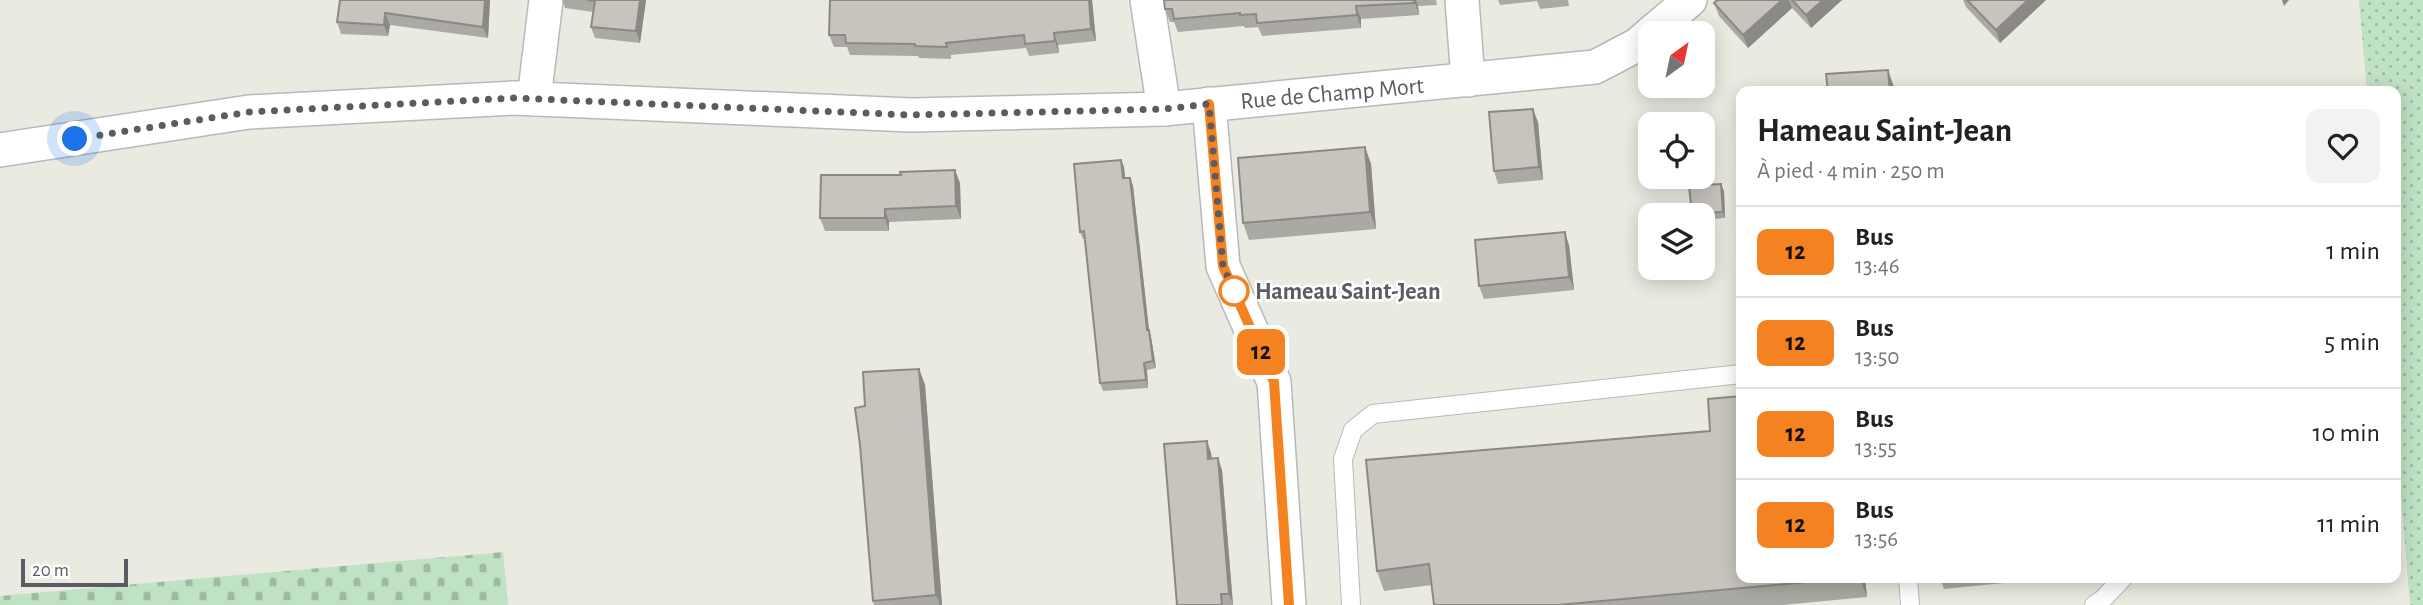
<!DOCTYPE html>
<html lang="fr">
<head>
<meta charset="utf-8">
<style>
  :root { --surface:#fff; --page:#f2f2f2; --text:#222; --muted:#767676; --line:#e0e0e0 }
  body { margin:0; font-family:"Alegreya Sans",sans-serif; background:var(--page); color:var(--text); height:100vh; display:flex; flex-direction:column; font-size:26px; white-space:nowrap }
  * { box-sizing:border-box; margin:0 }
  p { font-size:23px; color:var(--muted) }
  .icon { flex:none; width:38px; height:38px; fill:none; stroke:currentColor; stroke-width:2; stroke-linecap:round; stroke-linejoin:round }
  .map { position:relative; flex:1; overflow:hidden }
  .side { position:absolute; left:1736px; top:86px; width:665px; height:497px; display:flex; flex-direction:column; background:var(--surface); border-radius:14px; box-shadow:0 4px 18px #0003 }
  .side>* { flex:none }
  .badge { padding:0 14px; border-radius:10px; font-size:24px; line-height:46px }
  .needle { width:46px; rotate:33deg }
  .controls { position:absolute; left:1638px; top:21px; display:grid; gap:14px }
  .controls a { display:grid; place-items:center; width:77px; height:77px; border-radius:14px; background:var(--surface); box-shadow:0 4px 18px #0003; font-size:35px }
  .scale { position:absolute; left:21px; bottom:18px; width:107px; box-sizing:border-box; padding-left:7px; border:4px solid #5a5c61; border-top:0; font-size:19px; line-height:24px; white-space:nowrap; color:#5a5c61; -webkit-text-stroke:5px #fff; paint-order:stroke }
  .you { position:absolute; width:35px; height:35px; margin:-18px; border:5px solid #fff; border-radius:50%; background:#1a73e8; box-shadow:0 0 0 10px #1a73e833 }
  .map>.badge { position:absolute; translate:-50% -50%; box-shadow:0 0 0 4px #fff }
  .round { display:grid; place-items:center; flex:none; width:74px; height:74px; border-radius:14px; background:var(--page) }
  .headline { display:flex; align-items:center; justify-content:space-between; height:119px; padding:0 21px }
  h1 { font-size:33px; font-weight:700; line-height:52px }
  ul { padding:0; list-style:none }
  li { display:flex; align-items:center; gap:21px; height:91px; padding:0 21px; border-top:2px solid var(--line) }
  li div { flex:1 }
  li b { display:block; font-size:26px }
  li em { font-style:normal }
  li .badge { min-width:77px; font-weight:700; text-align:center }
  .map>svg:first-child { display:block }
  .green { fill:url(#green-dots) }
  .cemetery { fill:url(#cemetery-stones) }
  .lines { fill:none; stroke-linecap:round; stroke-linejoin:round }
  .service-casing { stroke:#b7b8bd; stroke-width:20 }
  .minor-casing { stroke:#b7b8bd; stroke-width:36 }
  .service { stroke:#fff; stroke-width:18 }
  .minor { stroke:#fff; stroke-width:33 }
  .wall { fill:#aba9a3 }
  .shaded-wall { fill:#8b8985 }
  .building { fill:#c7c4be; stroke:#8b8985; stroke-width:2 }
  .line-casing { stroke:#fff; stroke-width:16 }
  .line { stroke:#f58220; stroke-width:10 }
  .walk { stroke:#5a5c61; stroke-width:7; stroke-dasharray:0 12.6 }
  .stop-dot { fill:#fff; stroke:#f58220; stroke-width:3.5 }
  .labels { text-anchor:middle; stroke-width:5; stroke-linejoin:round; paint-order:stroke }
  .street-label { font-size:24px; fill:#5a5c61; stroke:#fff }
  .stop-label { font-size:24px; font-weight:bold; fill:#5a5c61; stroke:#fff; text-anchor:start }
</style>
</head>
<body>
<div class="map">
<svg width="2423" height="605" viewBox="0 0 2423 605">
  <defs>
    <pattern id="green-dots" width="8" height="8" patternUnits="userSpaceOnUse" patternTransform="scale(1.75)"><rect width="8" height="8" fill="#bfe1c4"/><path d="M2 2h.1M6 6h.1" fill="none" stroke="#9ebaa3" stroke-width="1.8" stroke-linecap="round"/></pattern>
    <pattern id="cemetery-stones" width="16" height="16" patternUnits="userSpaceOnUse" patternTransform="scale(1.75)"><rect width="16" height="16" fill="#bfe1c4"/><path d="M2 7V4a2 2 0 0 1 4 0v3zM10 15v-3a2 2 0 0 1 4 0v3z" fill="#9ebaa3"/></pattern>
  </defs>
  <rect width="100%" height="100%" fill="#ebeae1"/>
  <path class="green" d="M2359,0H2423V605H2410L2396,434V91H2367Z"/>
  <path class="cemetery" d="M503,552L508,605H0V596Z"/>
  <g class="lines">
    <defs>
      <g id="service">
        <path d="M1908,578L1910,605"/>
        <path d="M1351,605L1343,459L1353,430L1373,414L1741,374"/>
        <path d="M2094,605L2103,599L2123,578"/>
      </g>
      <g id="minor">
        <path d="M1147,0L1164,109"/>
        <path d="M1462,0L1468,80"/>
        <path d="M1651,33L1690,0"/>
        <path d="M534,99L546,0"/>
        <path d="M1209,104L1223,266L1274,382L1289,605"/>
        <path d="M0,150L249,112L514,98L911,115L1164,109L1595,67L1637,45L1650,34"/>
      </g>
    </defs>
    <use href="#service" class="service-casing"/>
    <use href="#minor" class="minor-casing"/>
    <use href="#service" class="service"/>
    <use href="#minor" class="minor"/>
  </g>
  <g class="wall">
    <path d="M340,0H490L488,38L390,25L388,36L341,34L337,22Z"/>
    <path d="M562,0H646L640,43L595,38L591,27L593,12L565,8Z"/>
    <path d="M830,0H1092L1096,41L1058,45L1059,53L1029,56L1026,48L951,55V59L919,58L918,56L850,55L847,47H834L829,35Z"/>
    <path d="M1164,0H1436L1437,5L1418,6L1419,15L1361,19V28L1262,36L1258,27L1245,28L1244,26L1178,32L1174,22H1170L1165,9Z"/>
    <path d="M1498,0H1568L1569,6L1540,9L1537,1L1500,5Z"/>
    <path d="M1717,0H1842L1811,28L1792,8L1748,48L1719,16L1714,3Z"/>
    <path d="M1963,0H2046L2000,43L1966,7Z"/>
    <path d="M1538,122L1543,180L1498,184L1494,171Z"/>
    <path d="M1365,147L1371,164L1376,229L1249,240L1243,223Z"/>
    <path d="M1121,160L1124,167L1125,178H1130L1133,186L1149,330L1151,337L1156,368L1147,370L1148,388L1103,391L1100,383L1085,239H1083L1080,232Z"/>
    <path d="M960,183L961,219L889,222V231H825L820,218Z"/>
    <path d="M1724,191L1725,218L1703,220V215H1692V213Z"/>
    <path d="M1569,245L1574,290L1484,299L1479,286Z"/>
    <path d="M919,369L925,385L942,605H874L873,601L865,406Z"/>
    <path d="M1207,441L1211,453L1212,459L1222,470L1233,605H1177Z"/>
    <path d="M1366,460L1741,578H1865L1867,597L1783,605H1434L1432,585L1384,591L1377,571Z"/>
    <path d="M1940,578H2054L1944,589Z"/>
  </g>
  <g class="shaded-wall">
    <path d="M485,0H490L488,38L483,27Z"/>
    <path d="M640,0H646L640,43L636,31Z"/>
    <path d="M1089,0H1092L1096,41L1091,29Z"/>
    <path d="M1414,0H1416L1418,6L1419,15Z"/>
    <path d="M1782,0H1789L1792,8L1748,48L1743,35Z"/>
    <path d="M1823,0H1842L1811,28L1806,15Z"/>
    <path d="M2028,0H2046L2000,43L1996,30Z"/>
    <path d="M2282,0H2289L2284,6Z"/>
    <path d="M1356,6L1361,19V28L1357,15Z"/>
    <path d="M385,13L390,25L388,36L384,25Z"/>
    <path d="M1054,33L1058,45L1059,53L1055,41Z"/>
    <path d="M1888,70L1894,87L1895,91H1890Z"/>
    <path d="M1533,109L1538,122L1543,180L1539,167Z"/>
    <path d="M1365,147L1371,164L1376,229L1370,212Z"/>
    <path d="M1121,160L1124,167L1126,186L1123,178Z"/>
    <path d="M955,170L960,183L961,219L956,206Z"/>
    <path d="M1130,178L1133,186L1149,330L1151,337L1156,368L1153,361L1147,330Z"/>
    <path d="M1721,184L1724,191L1725,218L1723,212Z"/>
    <path d="M885,209L889,222V231L885,218Z"/>
    <path d="M1565,232L1569,245L1574,290L1569,277Z"/>
    <path d="M1144,363L1147,370L1148,388L1146,380Z"/>
    <path d="M919,369L925,385L942,605H940L936,595Z"/>
    <path d="M1207,441L1211,453L1213,471L1208,459Z"/>
    <path d="M1218,458L1222,470L1233,605L1229,594Z"/>
    <path d="M1860,578H1865L1867,597Z"/>
  </g>
  <g class="building">
    <path d="M340,0H485L483,27L385,13L384,25L337,22Z"/>
    <path d="M587,0H640L636,31L591,27L595,1Z"/>
    <path d="M830,0H1089L1091,29L1054,33L1055,41L1025,44L1024,35L946,43L947,47L915,46V44L846,43L845,35H829Z"/>
    <path d="M1164,0H1414V3L1356,6L1357,15L1257,23L1256,14L1240,15V13L1174,19L1172,9H1165Z"/>
    <path d="M1717,0H1782L1743,35L1714,3Z"/>
    <path d="M1792,0H1823L1806,15Z"/>
    <path d="M1967,0H2028L1996,30Z"/>
    <path d="M1888,70L1890,91H1828L1826,74Z"/>
    <path d="M1533,109L1539,167L1494,171L1489,112Z"/>
    <path d="M1365,147L1370,212L1243,223L1238,158Z"/>
    <path d="M1121,160L1123,178H1130L1147,330H1149L1153,361L1144,363L1146,380L1100,383L1084,231L1080,232L1074,164Z"/>
    <path d="M955,170L956,206L885,209V218H820L821,175H901L900,172Z"/>
    <path d="M1721,184L1723,212L1692,213L1689,186Z"/>
    <path d="M1565,232L1569,277L1479,286L1475,240Z"/>
    <path d="M919,369L936,595L873,601L860,445L855,408L865,406L863,372Z"/>
    <path d="M1741,396V578H1852L1558,605H1434L1429,564L1377,571L1366,460L1710,431L1708,399Z"/>
    <path d="M1207,441L1208,459L1218,458L1229,594H1221L1222,605H1177L1164,444Z"/>
  </g>
  <g class="lines">
    <defs>
      <path id="line" d="M1209,104L1223,266L1274,382L1289,605"/>
    </defs>
    <use href="#line" class="line-casing"/>
    <use href="#line" class="line"/>
    <path class="walk" d="M75,139L249,112L514,98L911,115L1164,109L1209,104L1223,266L1234,291"/>
  </g>
  <circle class="stop-dot" cx="1234" cy="291" r="14"/>
  <g class="labels">
    <g class="street-label">
      <text transform="translate(1332 93) rotate(-5)" y="8">Rue de Champ Mort</text>
    </g>
    <g class="stop-label">
      <text x="1255" y="299">Hameau Saint-Jean</text>
    </g>
  </g>
</svg>
<div class="controls">
<a><svg class="needle" viewBox="-14 -14 28 28"><path d="M0-13l5 13h-10z" fill="#e53935"/><path d="M0 13l5-13h-10z" fill="#767676"/></svg></a>
<a><svg class="icon" aria-label="locate" viewBox="0 0 24 24"><circle cx="12" cy="12" r="6"/><path d="M12 2v4M12 18v4M2 12h4M18 12h4"/></svg></a>
<a><svg class="icon" aria-label="layers" viewBox="0 0 24 24"><path d="M12 4l9 5-9 5-9-5zM3 14l9 5 9-5"/></svg></a>
</div>
<div class="scale">20 m</div>
<div class="you" style="left:75px;top:139px"></div>
<b class="badge" style="left:1261px;top:352px;background:#f58220;color:#111">12</b>
<section class="side">
<div class="headline"><div><h1>Hameau Saint-Jean</h1><p>À pied · 4 min · 250 m</p></div><a class="round"><svg class="icon" aria-label="heart" viewBox="0 0 24 24"><path d="M12 20l-8-8c-3-5 5-10 8-4 3-6 11-1 8 4z"/></svg></a></div>
<ul>
<li><span class="badge" style="background:#f58220;color:#111">12</span><div><b>Bus</b><p>13:46</p></div><em>1 min</em></li>
<li><span class="badge" style="background:#f58220;color:#111">12</span><div><b>Bus</b><p>13:50</p></div><em>5 min</em></li>
<li><span class="badge" style="background:#f58220;color:#111">12</span><div><b>Bus</b><p>13:55</p></div><em>10 min</em></li>
<li><span class="badge" style="background:#f58220;color:#111">12</span><div><b>Bus</b><p>13:56</p></div><em>11 min</em></li>
</ul>
</section>
</div>
</body>
</html>
